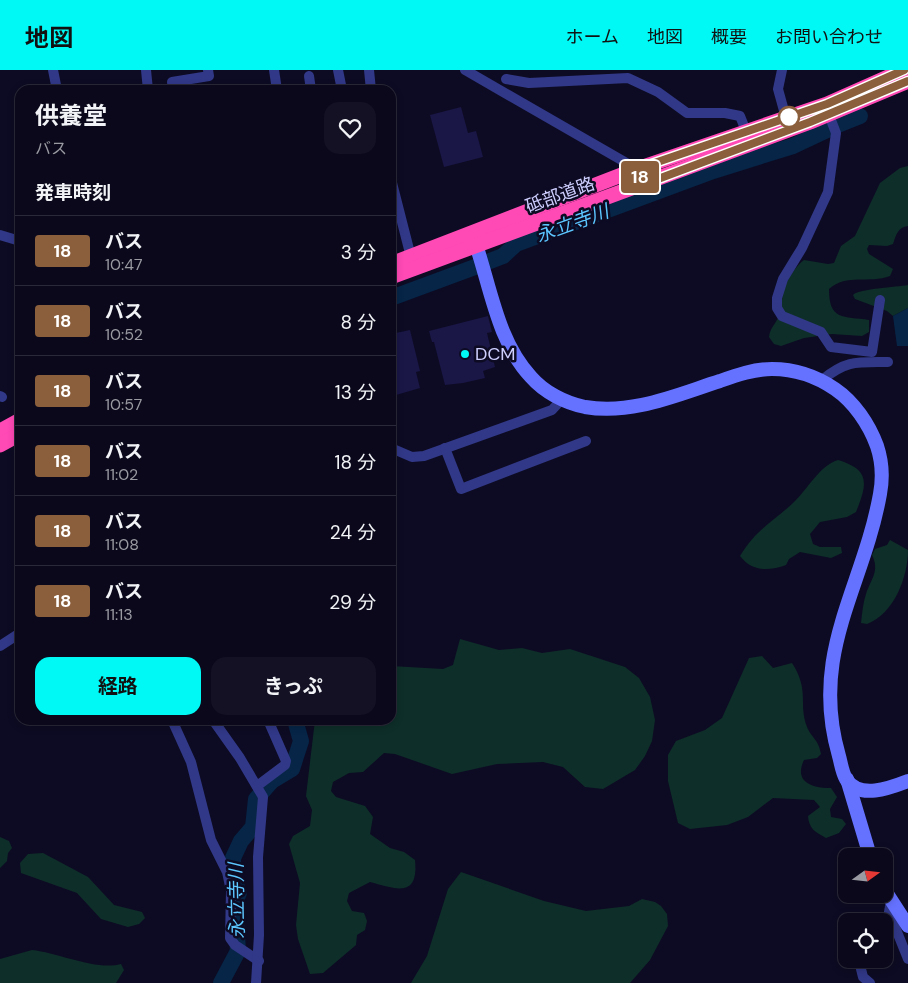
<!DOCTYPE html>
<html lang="ja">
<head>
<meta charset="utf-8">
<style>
  :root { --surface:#0a081a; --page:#131123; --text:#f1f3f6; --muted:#999aa2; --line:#2a2939; --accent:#00f9f5 }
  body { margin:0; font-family:"DM Sans","Noto Sans JP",sans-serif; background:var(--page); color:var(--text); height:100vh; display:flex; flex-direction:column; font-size:19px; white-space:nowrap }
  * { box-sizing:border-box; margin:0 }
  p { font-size:16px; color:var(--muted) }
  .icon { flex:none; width:28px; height:28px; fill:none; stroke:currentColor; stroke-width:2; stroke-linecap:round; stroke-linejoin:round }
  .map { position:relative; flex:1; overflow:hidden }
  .details { position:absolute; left:15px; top:15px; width:381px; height:640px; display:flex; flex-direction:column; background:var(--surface); border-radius:15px; box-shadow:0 2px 8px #0003,0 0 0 1px var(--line) }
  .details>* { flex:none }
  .badge { padding:0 10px; border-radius:4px; font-size:18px; line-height:32px }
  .needle { width:32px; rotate:75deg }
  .fabs { position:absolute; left:838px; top:778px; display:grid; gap:10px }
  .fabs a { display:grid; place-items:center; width:55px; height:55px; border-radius:10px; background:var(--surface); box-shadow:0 2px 8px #0003,0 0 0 1px var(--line); font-size:25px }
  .map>.badge { position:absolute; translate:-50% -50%; box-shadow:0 0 0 2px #fff }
  h2 { padding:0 20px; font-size:19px; line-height:45px }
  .round { display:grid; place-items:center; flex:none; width:52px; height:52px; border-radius:15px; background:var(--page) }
  .headline { display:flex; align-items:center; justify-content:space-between; height:85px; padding:0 20px }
  h1 { font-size:24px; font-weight:700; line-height:38px }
  .primary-button { display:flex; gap:10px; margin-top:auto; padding:10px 20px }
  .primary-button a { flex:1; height:58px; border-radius:15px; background:var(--accent); color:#111; font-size:20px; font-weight:700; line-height:58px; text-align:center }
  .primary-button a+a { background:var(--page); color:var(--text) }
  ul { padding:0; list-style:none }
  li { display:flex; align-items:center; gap:15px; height:70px; padding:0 20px; border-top:1px solid var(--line) }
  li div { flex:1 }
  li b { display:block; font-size:19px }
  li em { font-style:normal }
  li .badge { min-width:55px; font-weight:700; text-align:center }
  header { display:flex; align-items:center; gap:30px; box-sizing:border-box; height:70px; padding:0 25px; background:var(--accent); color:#111 }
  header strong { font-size:24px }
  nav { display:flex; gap:28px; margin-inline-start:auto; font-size:18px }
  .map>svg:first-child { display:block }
  .green { fill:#0e2e29 }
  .water { fill:#062547 }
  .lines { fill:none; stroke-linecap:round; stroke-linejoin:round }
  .river { stroke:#062547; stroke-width:16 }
  .building { fill:#1a1646 }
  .street { stroke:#313887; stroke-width:10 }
  .secondary { stroke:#6572ff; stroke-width:14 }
  .highway { stroke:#ff49b5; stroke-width:15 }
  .line-casing { stroke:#fff; stroke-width:11 }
  .line { stroke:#8b5e3c; stroke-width:8 }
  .stop-dot { fill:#fff; stroke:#8b5e3c; stroke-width:2.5 }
  .poi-dot { fill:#00f9f5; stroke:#0d0b23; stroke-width:2 }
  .labels { text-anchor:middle; stroke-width:5; stroke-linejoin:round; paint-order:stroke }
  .street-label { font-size:18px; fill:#ceceff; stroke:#0d0b23 }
  .poi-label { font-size:18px; fill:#ceceff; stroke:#0d0b23; text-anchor:start }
  .water-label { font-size:19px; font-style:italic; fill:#5cc6ff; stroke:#0d0b23 }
</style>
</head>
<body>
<header>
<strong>地図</strong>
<nav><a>ホーム</a><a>地図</a><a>概要</a><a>お問い合わせ</a></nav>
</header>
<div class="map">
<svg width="908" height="913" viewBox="0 0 908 913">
  <rect width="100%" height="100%" fill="#0d0b23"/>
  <g class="green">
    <path d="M908,96V156C898,157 896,165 893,174L887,176L869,175L867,179L869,184L893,199L890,206C869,214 847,203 829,219C829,251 843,246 869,250V262L862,266L832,264L804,268L781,276L774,274L769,267C770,258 775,255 779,246C783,235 781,227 784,219C787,209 796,196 804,190L828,194L834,193L841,176L855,166L880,113L900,98Z"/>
    <path d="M908,215V238L893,246L887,241L855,229L853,225C857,219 897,217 908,215Z"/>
    <path d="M838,390C871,400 867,414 856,442L847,447L820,452L810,464L813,474L820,477H841L842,483L831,488L800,482L789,489L786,495C769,501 752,502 740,486C756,459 772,453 794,432C808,419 819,396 838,390Z"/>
    <path d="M890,470L908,480C908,507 894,544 867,554L861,553C862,544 863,533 866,524C871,509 880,501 872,485L875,479L887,475Z"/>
    <path d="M460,569L499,580L522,578L542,583L570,579L625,597L639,608L650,627L655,650L652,671L645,686L635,700L603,719L585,717L563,697L543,692L497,694L452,704L395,684L384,683L363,702L349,703L333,712L331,721L336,727L365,736L373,747L370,764L390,778L404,782L415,790C419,830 394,818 370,812L349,823L347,831L352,841L364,843L367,851L365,860L357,865L356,875L323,903L310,904L298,869L296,855L300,813L289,774L293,766L310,756L312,740L306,726L315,650H391V596L443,599L453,595Z"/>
    <path d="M762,586L773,598L792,593C810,621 798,633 807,657C812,669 818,668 821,684L817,688L804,690C793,713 814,718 831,718L837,727L830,739L831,747L842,749L846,754L839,763L826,768C815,762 809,759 808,746L820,737L814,730L773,728L748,747L727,755L690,759L678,753L668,711V685L676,671L705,660L722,648L749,588Z"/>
    <path d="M0,767L9,771L12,778L8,783L7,791L0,798Z"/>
    <path d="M43,783L88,807L114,835L142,842L145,848L139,854L128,857L101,849L77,823L21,803L20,793L28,784Z"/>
    <path d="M461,802L544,831L586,841L629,836L642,829L655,832L661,836L667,844L668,856L650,890L630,913H411L427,886L448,819Z"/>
    <path d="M32,880C59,883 97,901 121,894L124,900L116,913H0V889Z"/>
  </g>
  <path class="water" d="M908,238V276H897L893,246Z"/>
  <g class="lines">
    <g class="river">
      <path d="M840,54L860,46"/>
      <path d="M490,191L503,186L516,174L713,101L793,76L827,60"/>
      <path d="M391,228L475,197"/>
      <path d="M221,913L238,881L235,832L239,823L233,806V788L241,771L253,757L256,729L272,711L292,699L301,671L295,650"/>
    </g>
  </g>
  <g class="building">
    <path d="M461,37L468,63L476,61L483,87L444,97L430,45Z"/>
    <path d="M488,246L492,262L487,263L495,297L483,301L485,308L463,313L445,315L434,272H432L429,261Z"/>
    <path d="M410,260L420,301L416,302L420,318L396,325L391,324V264Z"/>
  </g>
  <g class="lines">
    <g class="street">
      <path d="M53,0L57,20"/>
      <path d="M146,0L148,20"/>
      <path d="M274,0L277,20"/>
      <path d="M338,0L342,20"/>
      <path d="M369,0L371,20"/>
      <path d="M465,0L637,99L638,102"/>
      <path d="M782,0L778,19L786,48"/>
      <path d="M309,6L311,20"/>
      <path d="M506,9L529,13L628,8L658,22L687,43H725L740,46L748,66"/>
      <path d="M173,20L172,12L209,6L208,0"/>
      <path d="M829,45L836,63L828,122L802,178L783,209L777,228V238L782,246L821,262L831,277L872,282L880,230"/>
      <path d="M391,109L412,191"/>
      <path d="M0,165L20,171"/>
      <path d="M822,310C846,290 857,292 888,292"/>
      <path d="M0,326L2,327"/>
      <path d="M391,378L412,387L424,386L552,340L562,329"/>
      <path d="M445,378L461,419L586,371"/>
      <path d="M0,576L20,563"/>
      <path d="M172,650L191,692L211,770L227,802L231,821L230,868L235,875L259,891"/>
      <path d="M213,650L240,688L263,727L258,787L259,865L256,913"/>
      <path d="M257,716L285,695L286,691L268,650"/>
      <path d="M891,831L889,842L908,889"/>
      <path d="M859,891L863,907L870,913"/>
    </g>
    <g class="secondary">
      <path d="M473,166C490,212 496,270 531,307C544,322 565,333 585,337C632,345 676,325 720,311C737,305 754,299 772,299C795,299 816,306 835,319C854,332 869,354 877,376C882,391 883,408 880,424C863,519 809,583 839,686C841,693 842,702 846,709C859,730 890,718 908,711"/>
      <path d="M847,709L870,786"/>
      <path d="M884,819L908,856"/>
    </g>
    <g class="highway">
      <path d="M391,194L637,99L827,34L904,0"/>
      <path d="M391,207L810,52L908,11"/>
      <path d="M0,361L20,350"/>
      <path d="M0,375L20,364"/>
    </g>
  </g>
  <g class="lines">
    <defs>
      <path id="line" d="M904,0L827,34L637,99L642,115L810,52L908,11"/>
    </defs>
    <use href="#line" class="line-casing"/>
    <use href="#line" class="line"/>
  </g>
  <circle class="stop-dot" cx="789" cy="47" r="10"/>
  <circle class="poi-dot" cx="465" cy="284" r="5"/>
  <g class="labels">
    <g class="street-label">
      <text transform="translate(560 125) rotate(-20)" y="6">砥部道路</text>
    </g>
    <g class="poi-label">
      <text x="475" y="290">DCM</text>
    </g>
    <g class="water-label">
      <text transform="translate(572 153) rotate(-20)" y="7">永立寺川</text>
      <text transform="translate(236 831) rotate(-91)" y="7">永立寺川</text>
    </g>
  </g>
</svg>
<div class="fabs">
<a><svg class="needle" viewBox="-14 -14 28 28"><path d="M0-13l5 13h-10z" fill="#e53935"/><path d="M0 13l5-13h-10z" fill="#999aa2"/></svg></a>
<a><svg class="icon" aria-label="locate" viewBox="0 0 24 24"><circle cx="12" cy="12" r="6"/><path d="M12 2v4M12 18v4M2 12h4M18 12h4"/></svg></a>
</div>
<b class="badge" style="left:640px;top:107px;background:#8b5e3c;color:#fff">18</b>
<section class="details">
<div class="headline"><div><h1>供養堂</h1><p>バス</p></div><a class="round"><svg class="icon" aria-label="heart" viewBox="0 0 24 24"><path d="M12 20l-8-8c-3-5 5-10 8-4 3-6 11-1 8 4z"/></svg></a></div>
<h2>発車時刻</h2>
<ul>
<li><span class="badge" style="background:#8b5e3c;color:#fff">18</span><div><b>バス</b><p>10:47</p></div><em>3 分</em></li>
<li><span class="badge" style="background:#8b5e3c;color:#fff">18</span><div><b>バス</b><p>10:52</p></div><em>8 分</em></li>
<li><span class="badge" style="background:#8b5e3c;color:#fff">18</span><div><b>バス</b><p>10:57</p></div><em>13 分</em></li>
<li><span class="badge" style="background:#8b5e3c;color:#fff">18</span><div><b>バス</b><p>11:02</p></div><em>18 分</em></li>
<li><span class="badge" style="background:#8b5e3c;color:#fff">18</span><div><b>バス</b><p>11:08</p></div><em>24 分</em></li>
<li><span class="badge" style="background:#8b5e3c;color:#fff">18</span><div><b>バス</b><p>11:13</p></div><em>29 分</em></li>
</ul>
<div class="primary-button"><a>経路</a><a>きっぷ</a></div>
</section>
</div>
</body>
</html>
